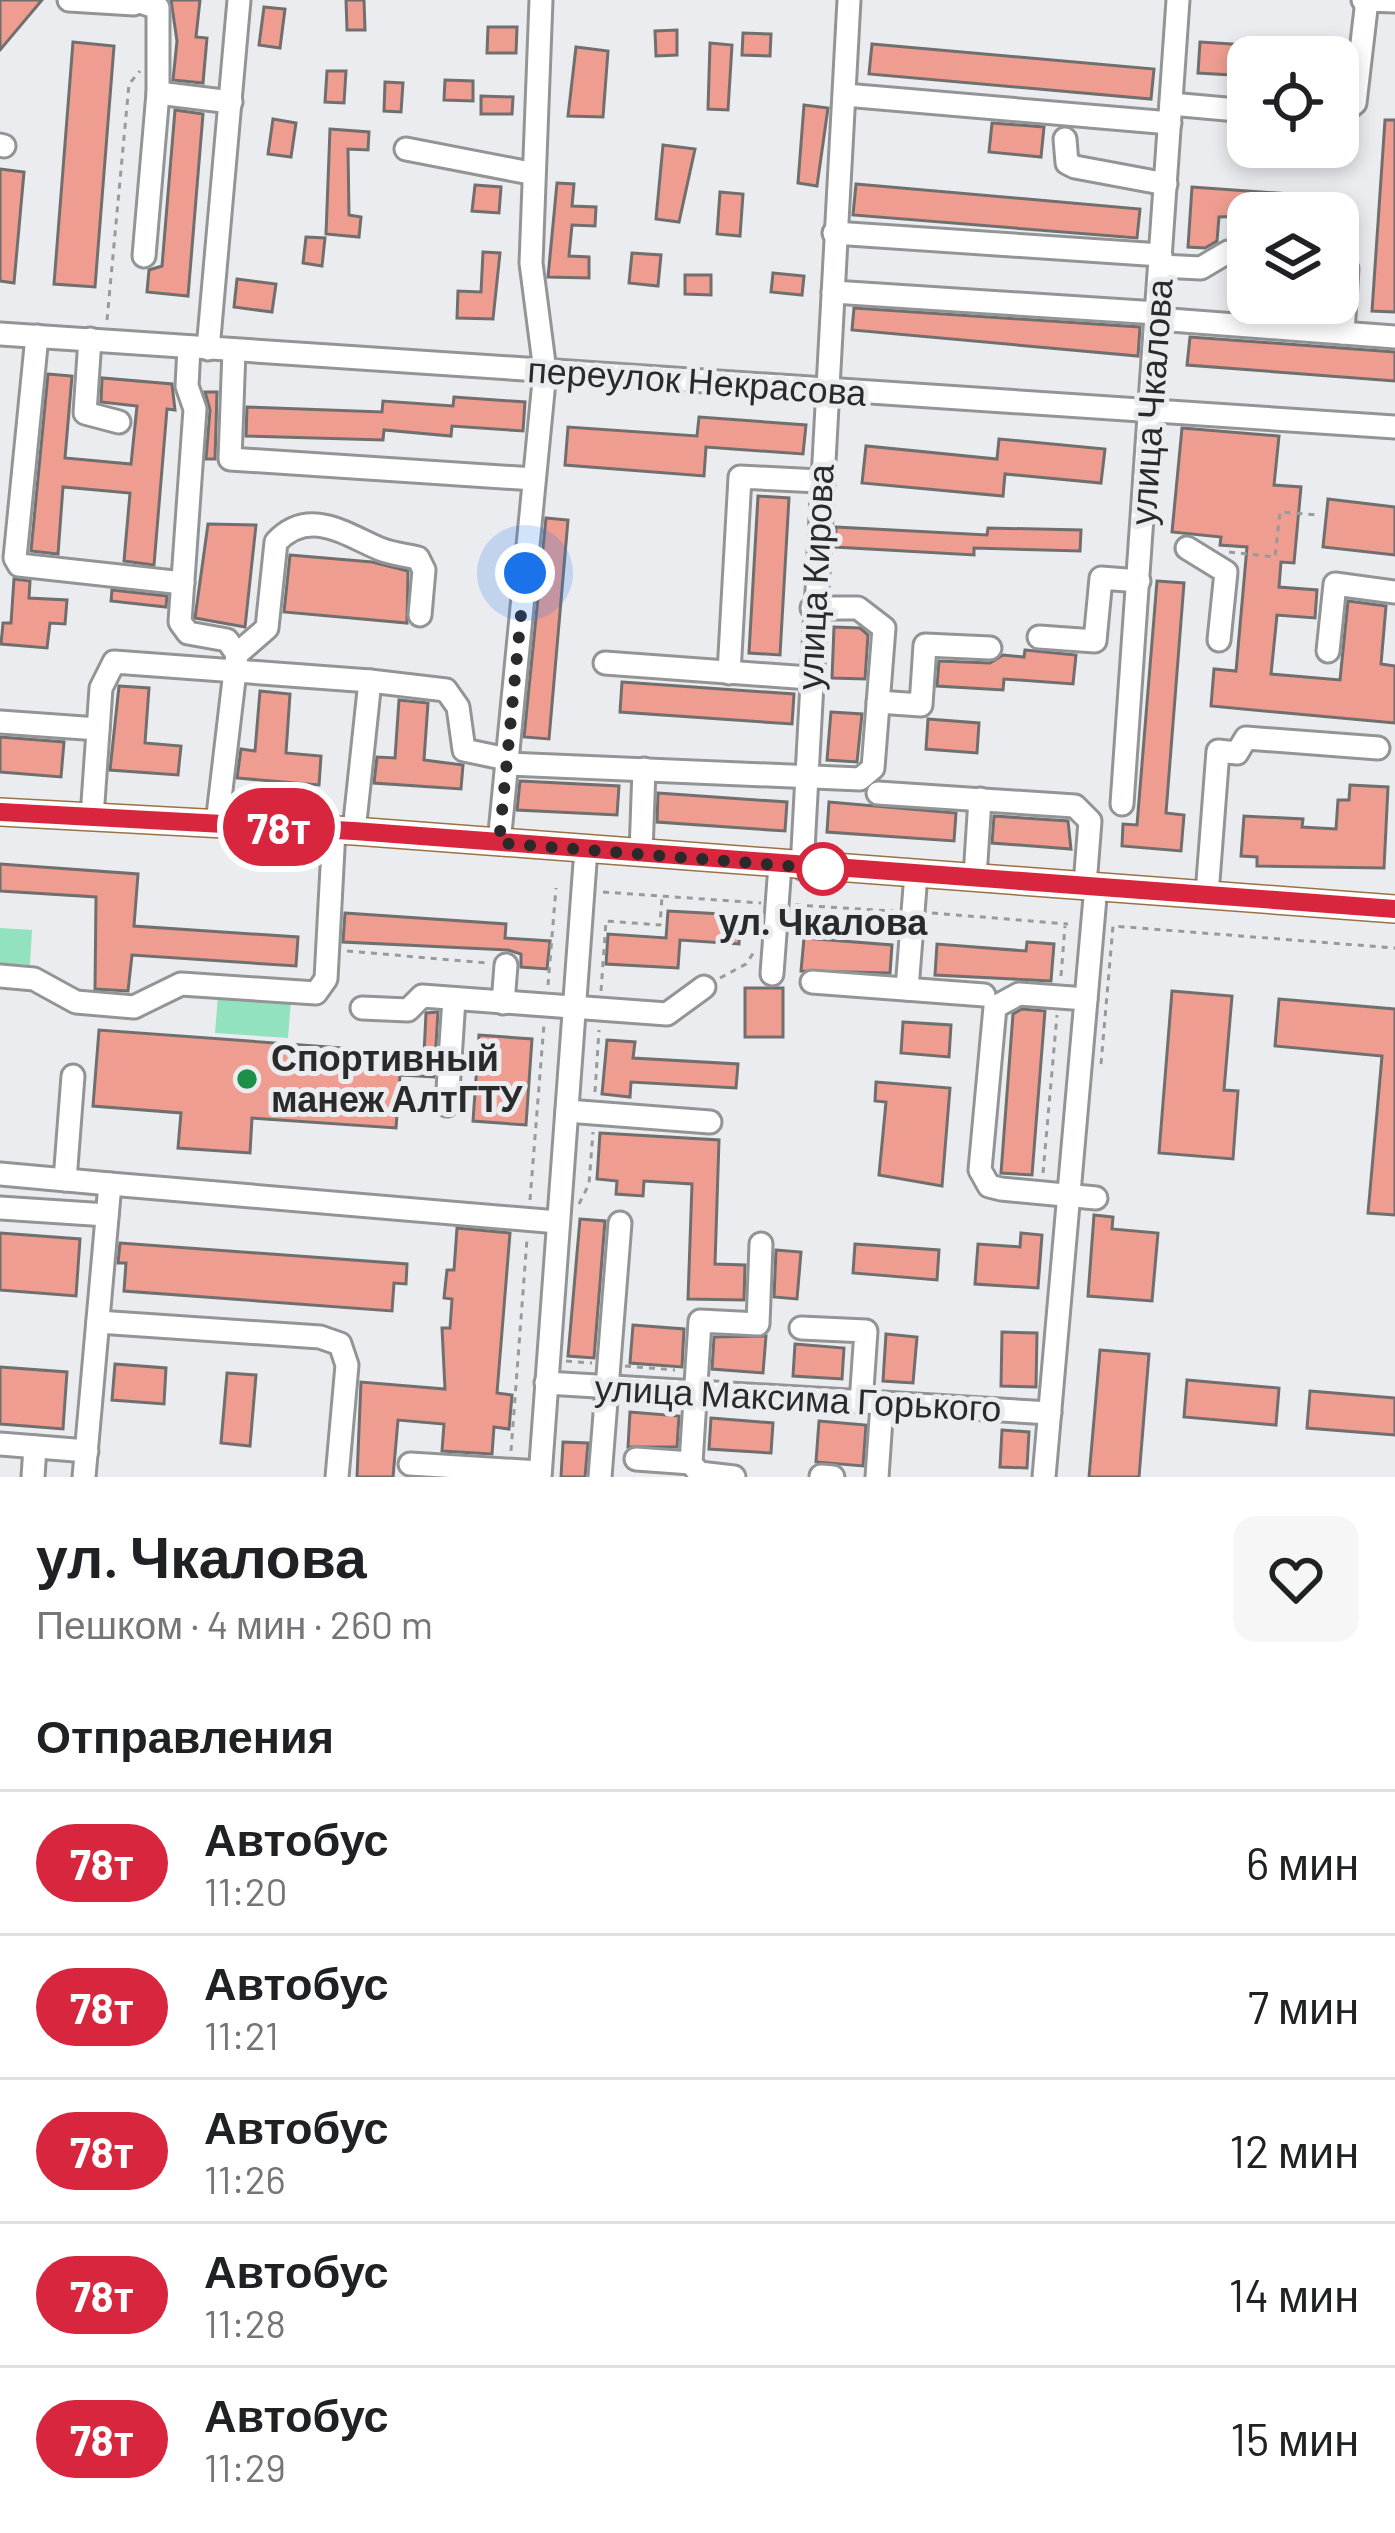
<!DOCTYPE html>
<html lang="ru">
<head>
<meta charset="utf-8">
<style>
  :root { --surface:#fff; --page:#f6f6f6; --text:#202124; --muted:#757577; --line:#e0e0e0 }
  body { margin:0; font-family:Barlow,sans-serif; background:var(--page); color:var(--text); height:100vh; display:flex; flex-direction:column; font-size:45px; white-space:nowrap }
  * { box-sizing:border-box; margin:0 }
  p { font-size:39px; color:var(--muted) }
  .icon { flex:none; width:66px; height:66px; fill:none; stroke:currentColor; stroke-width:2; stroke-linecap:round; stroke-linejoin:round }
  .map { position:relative; height:1477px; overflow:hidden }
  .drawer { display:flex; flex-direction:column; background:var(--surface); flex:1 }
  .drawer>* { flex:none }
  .badge { padding:0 24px; border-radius:39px; font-size:42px; line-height:78px }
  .fabs { position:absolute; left:1227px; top:36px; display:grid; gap:24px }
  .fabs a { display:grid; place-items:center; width:132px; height:132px; border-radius:24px; background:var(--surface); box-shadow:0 6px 18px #0003; font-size:60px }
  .you { position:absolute; width:60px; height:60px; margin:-30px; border:9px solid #fff; border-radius:50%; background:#1a73e8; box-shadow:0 0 0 18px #1a73e833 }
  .map>.badge { position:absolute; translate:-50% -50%; box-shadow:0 0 0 6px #fff }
  h2 { padding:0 36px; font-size:45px; line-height:108px }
  .round { display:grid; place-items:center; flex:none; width:126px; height:126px; border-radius:24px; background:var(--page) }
  .summary { display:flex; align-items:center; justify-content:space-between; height:204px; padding:0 36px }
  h1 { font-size:57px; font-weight:600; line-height:90px }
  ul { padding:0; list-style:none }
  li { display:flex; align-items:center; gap:36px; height:144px; padding:0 36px; border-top:3px solid var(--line) }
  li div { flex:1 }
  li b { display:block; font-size:45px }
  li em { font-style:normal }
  li .badge { min-width:132px; font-weight:700; text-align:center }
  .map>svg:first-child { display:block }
  .green { fill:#93e2bf }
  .building { fill:#ee9d90; stroke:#716e6e; stroke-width:3 }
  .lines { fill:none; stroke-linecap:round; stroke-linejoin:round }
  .minor-casing { stroke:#929496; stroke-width:27 }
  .major-casing { stroke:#9a7245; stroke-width:30 }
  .path { stroke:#999a9c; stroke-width:3; stroke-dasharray:6 6; stroke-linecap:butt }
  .minor { stroke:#fff; stroke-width:21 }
  .major { stroke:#e6c198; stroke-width:24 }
  .line-casing { stroke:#fff; stroke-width:27 }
  .line { stroke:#d7263d; stroke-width:18 }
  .walk { stroke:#2a2a2b; stroke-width:12; stroke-dasharray:0 21.6 }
  .stop-dot { fill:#fff; stroke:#d7263d; stroke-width:6 }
  .poi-dot { fill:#1e8f48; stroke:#ebecef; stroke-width:4.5 }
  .labels { text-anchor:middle; stroke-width:10; stroke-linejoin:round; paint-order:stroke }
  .street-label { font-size:36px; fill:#2a2a2b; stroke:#ebecef }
  .stop-label { font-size:36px; font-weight:bold; fill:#2a2a2b; stroke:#ebecef }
  .poi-label { font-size:36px; font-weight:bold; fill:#2a2a2b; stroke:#ebecef; text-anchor:start }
</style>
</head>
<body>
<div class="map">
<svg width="1395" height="1477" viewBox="0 0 1395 1477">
  <rect width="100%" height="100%" fill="#ebecef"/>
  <g class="green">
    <path d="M0,928L32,930L30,965L0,963Z"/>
    <path d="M218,995L291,1000L288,1038L215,1033Z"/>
  </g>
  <g class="building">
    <path d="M0,0H42L0,50Z"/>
    <path d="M171,0H200L196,37L207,38L203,83L173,80L177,41Z"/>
    <path d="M346,0H364L365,30H347Z"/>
    <path d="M264,7L285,9L280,48L259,45Z"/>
    <path d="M488,27H517L516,53H487Z"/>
    <path d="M677,30V55L656,56L655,31Z"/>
    <path d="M743,33L771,34L770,56L742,55Z"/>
    <path d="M73,42L114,46L95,287L54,284Z"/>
    <path d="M1200,42L1279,47V57H1248V76L1198,73Z"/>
    <path d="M710,43L732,45L728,110L708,109Z"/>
    <path d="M872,44L1154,69L1151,99L869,74Z"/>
    <path d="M576,47L608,51L603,117L568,116Z"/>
    <path d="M327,71H346L344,103L325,102Z"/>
    <path d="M445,80L473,81V101L444,100Z"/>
    <path d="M385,82L403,83L401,112L384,111Z"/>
    <path d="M481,96L513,97L512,114H481Z"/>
    <path d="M804,105L828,108L817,186L798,183Z"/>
    <path d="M175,110L203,114L188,296L147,292L149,270L162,266Z"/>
    <path d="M273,119L296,123L291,157L268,154Z"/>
    <path d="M1385,120H1395V312L1372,311Z"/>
    <path d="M992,123L1044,127L1041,157L989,152Z"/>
    <path d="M330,129L369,132L368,150L348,149L349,215L361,217L359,237L326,234Z"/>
    <path d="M663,145L695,149L679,222L656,219Z"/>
    <path d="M0,169L24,172L14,283L0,281Z"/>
    <path d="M557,183L574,184L572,206L596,207L595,226L572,225L569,256L589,257V278L548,277Z"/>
    <path d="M856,184L1140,209L1137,238L853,215Z"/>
    <path d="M475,185L501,187L499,213L472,211Z"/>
    <path d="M1192,187L1347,198L1346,213L1219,217L1217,241L1205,248L1188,247Z"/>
    <path d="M720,192L743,194L740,236L717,234Z"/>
    <path d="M306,237L325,238L322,266L303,263Z"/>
    <path d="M483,252L500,253L493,319L457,318L458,291L481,292Z"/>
    <path d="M632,253L661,255L658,286L629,283Z"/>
    <path d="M773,273L804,276L802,295L771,292Z"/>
    <path d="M685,275H711V295L685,294Z"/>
    <path d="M237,279L276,284L272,312L234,307Z"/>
    <path d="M854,308L1140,327L1138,356L852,330Z"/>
    <path d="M1190,337L1395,352V381L1187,365Z"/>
    <path d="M48,374L72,376L65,458L131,464L137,406L101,402L102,378L172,384L175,410L167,409L154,565L124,561L130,493L63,487L58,554L31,551Z"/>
    <path d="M205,392H217L215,459H206L210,410Z"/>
    <path d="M454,397L525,402L523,431L452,426L451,436L384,430L383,440L246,436L247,407L382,412L383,401L453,406Z"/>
    <path d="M699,417L806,425L803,454L706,447L704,476L565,465L568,427L697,436Z"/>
    <path d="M1182,428L1279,436L1274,485L1301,487L1294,563L1281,562L1279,587L1317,590L1315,618L1277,615L1271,674L1340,680L1348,601L1386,606L1381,664L1395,666V723L1211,706L1214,669L1236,671L1247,547L1220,545L1221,537L1172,532Z"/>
    <path d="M999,439L1105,449L1101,483L1005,474L1003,496L862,483L866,446L997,459Z"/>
    <path d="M758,496L789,498L780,655L749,653Z"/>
    <path d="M1328,499L1395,507V555L1323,547Z"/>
    <path d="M546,518L568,520L549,739L524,737Z"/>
    <path d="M208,524L256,525L245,627L195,618Z"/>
    <path d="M836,527L987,535L988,528L1081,530L1080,551L974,548V555L835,547Z"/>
    <path d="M290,555L372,562L408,571L407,623L284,612Z"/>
    <path d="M14,579L30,581L29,598L67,600L65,624L50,623L47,648L1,644L3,623H11Z"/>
    <path d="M1157,581L1184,583L1166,813L1184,815L1181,851L1122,846L1123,824L1137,825Z"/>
    <path d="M112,590L167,596L166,607L111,601Z"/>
    <path d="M834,627L860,628L868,635L865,679L832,678Z"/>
    <path d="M1025,650L1076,655L1073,684L1004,679L1003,690L937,686L939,661L990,663L1003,655L1024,657Z"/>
    <path d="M622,682L794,694L792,724L620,712Z"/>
    <path d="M119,686L149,688L145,743L181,746L178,775L110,770Z"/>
    <path d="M260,691L290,694L286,753L321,756L319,785L237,778L241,749L255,751Z"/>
    <path d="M399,700L428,703L424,760L463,765L461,789L374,783L377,757L395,758Z"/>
    <path d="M831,712L862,714L857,762L827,760Z"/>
    <path d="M928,719L979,723L977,753L926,749Z"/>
    <path d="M0,737L64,742L61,777L0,772Z"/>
    <path d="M520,781L619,786L617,815L517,810Z"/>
    <path d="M1350,785L1388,787L1384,868L1257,866V857L1241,856L1244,816L1303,819L1302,827L1336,829L1338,800H1349Z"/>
    <path d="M658,793L787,802L785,831L657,822Z"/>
    <path d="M829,802L956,813L954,841L827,832Z"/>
    <path d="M994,816L1068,821L1071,849L992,843Z"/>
    <path d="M0,864L138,874L134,926L298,937L296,966L132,955L128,991L95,989L96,897L0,891Z"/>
    <path d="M668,911L740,915L739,944L680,940L678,968L606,964L608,934L666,938Z"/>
    <path d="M345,913L506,924L505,938L550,941L547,969L521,967V954L508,950L343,942Z"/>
    <path d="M804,938L892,945L890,973L801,971Z"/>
    <path d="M1027,942L1054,944L1051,981L935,975L937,944L1026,951Z"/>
    <rect x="745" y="988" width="38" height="49"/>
    <path d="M1172,991L1232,996L1224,1090L1238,1091L1233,1159L1159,1153Z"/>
    <path d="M1279,999L1395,1009V1215L1368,1213L1382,1056L1275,1046Z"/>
    <path d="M1022,1009L1045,1011L1032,1175L1001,1173L1013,1014Z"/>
    <path d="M438,1012L434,1077L400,1075L396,1128L252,1118L250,1153L178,1148L181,1113L93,1106L99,1030L424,1054L426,1013Z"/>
    <path d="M903,1022L951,1025L949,1057L901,1053Z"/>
    <path d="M479,1035L532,1039L526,1125L473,1121Z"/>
    <path d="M607,1040L635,1042L633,1058L738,1064L736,1088L631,1082L630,1097L602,1094Z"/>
    <path d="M876,1082L950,1088L942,1186L879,1175L886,1102L875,1101Z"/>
    <path d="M600,1133L719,1140L715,1264L745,1265L744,1300L688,1299L692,1184L644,1181L643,1196L616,1194L617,1181L597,1179Z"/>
    <path d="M1094,1215L1113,1217L1112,1229L1158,1233L1152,1301L1088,1296Z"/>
    <path d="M580,1219L605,1221L594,1358L568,1356Z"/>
    <path d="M457,1228L510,1233L497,1393L512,1395L509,1429L494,1427L492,1454L442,1451L444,1424L398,1420L393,1477H357L361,1382L445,1389L442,1328H450L452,1299L444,1298L447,1270H454Z"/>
    <path d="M0,1233L80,1239L76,1296L0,1290Z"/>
    <path d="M1021,1233L1042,1235L1038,1288L975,1284L978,1244L1020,1247Z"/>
    <path d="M120,1243L407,1264L406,1284L394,1283L392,1311L124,1291L126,1263H118Z"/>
    <path d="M855,1244L939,1250L937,1280L853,1273Z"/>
    <path d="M776,1250L801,1252L797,1299L774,1297Z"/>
    <path d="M633,1325L684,1329L682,1367L630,1363Z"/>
    <path d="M1002,1332L1037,1333L1036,1387L1001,1386Z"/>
    <path d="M886,1334L917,1337L913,1383L883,1381Z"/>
    <path d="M766,1336L763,1373L712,1369L714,1337Z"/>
    <path d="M795,1344L844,1348L842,1379L793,1376Z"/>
    <path d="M1100,1350L1149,1354L1139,1477H1089Z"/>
    <path d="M115,1364L166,1368L164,1404L112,1400Z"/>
    <path d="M0,1367L67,1372L63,1429L0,1424Z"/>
    <path d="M227,1373L256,1375L250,1446L221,1443Z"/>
    <path d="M1187,1380L1279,1388L1276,1425L1184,1417Z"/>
    <path d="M1310,1391L1395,1398V1435L1307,1428Z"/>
    <path d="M630,1412L679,1416L677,1447H628Z"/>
    <path d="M711,1418L773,1423L771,1453L709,1449Z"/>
    <path d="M819,1421L866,1425L863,1466L816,1462Z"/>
    <path d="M1002,1430L1029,1432L1027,1468L1000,1467Z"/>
    <path d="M563,1442L588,1443L585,1477H561Z"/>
  </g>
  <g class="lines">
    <defs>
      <g id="minor">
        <path d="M69,0L134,4"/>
        <path d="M134,0L158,8V93L231,102"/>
        <path d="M1363,0L1395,1"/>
        <path d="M845,95L1170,123"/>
        <path d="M1171,104L1248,111"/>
        <path d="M1338,117L1355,103L1367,0"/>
        <path d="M1065,139L1067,163L1075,167L1166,184"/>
        <path d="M0,145L4,146"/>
        <path d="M406,149L530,173"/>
        <path d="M834,233L1161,255"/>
        <path d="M144,256L158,93"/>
        <path d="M1338,260L1347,269L1343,333"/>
        <path d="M1160,266L1201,268L1228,252L1248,250"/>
        <path d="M833,292L1157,313"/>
        <path d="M1157,319L1395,337"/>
        <path d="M0,334L1395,427"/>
        <path d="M37,336L15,558L19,565L183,583"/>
        <path d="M90,339L85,413L119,422"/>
        <path d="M189,347L187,386L195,409L180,622L188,633L227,640L237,654L217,824"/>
        <path d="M208,349L239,0"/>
        <path d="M234,350L230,459L534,479"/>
        <path d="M1187,548L1226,572L1219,640"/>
        <path d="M1039,637L1095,641L1101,578L1139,581"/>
        <path d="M1328,651L1335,584L1395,592"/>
        <path d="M237,654L267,628L276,542C309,507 345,534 380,549C392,554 406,555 418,558L424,570L420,615"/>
        <path d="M605,663L809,678"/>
        <path d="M729,673L740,477L819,481"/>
        <path d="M878,702L921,705L925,645L990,648"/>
        <path d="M0,722L98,729"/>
        <path d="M506,764L860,779L873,768L884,628L858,608H812"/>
        <path d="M878,793L1075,806L1090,821L1085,885"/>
        <path d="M1122,804L1178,0"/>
        <path d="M92,817L101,688L114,662L370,681"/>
        <path d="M354,831L370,681L446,690L458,707L464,750L507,759"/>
        <path d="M499,843L545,371L531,263L541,0"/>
        <path d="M641,853L644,769"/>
        <path d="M802,868L849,0"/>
        <path d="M975,877L980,799"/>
        <path d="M1207,894L1218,751L1237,753L1246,738L1378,748"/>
        <path d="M772,974L780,865"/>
        <path d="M0,976L34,979L76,1002L134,1007L181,984L316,993L326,979L334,830"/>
        <path d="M812,982L984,995"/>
        <path d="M907,989L916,874"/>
        <path d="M1086,999L1019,994L995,1007L980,1170L989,1186L1001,1189L1096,1198"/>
        <path d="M503,1003L506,965"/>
        <path d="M362,1008L408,1010L422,996L667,1014L704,987"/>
        <path d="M447,1105L454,999"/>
        <path d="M567,1111L710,1122"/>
        <path d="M0,1174L110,1184"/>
        <path d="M65,1180L73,1076"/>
        <path d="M0,1208L107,1215"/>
        <path d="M98,1322L320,1337L340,1344L347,1365L337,1477"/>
        <path d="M801,1328L866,1331L861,1403"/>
        <path d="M546,1383L1050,1413"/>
        <path d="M0,1444L87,1451"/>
        <path d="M636,1459L691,1463"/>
        <path d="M410,1464L540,1472"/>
        <path d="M821,1476L833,1477"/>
        <path d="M33,1477L35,1447"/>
        <path d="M84,1477L110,1184L558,1222"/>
        <path d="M540,1477L586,849"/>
        <path d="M600,1477L620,1223"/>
        <path d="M734,1477L699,1473L691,1463L700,1321L758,1324L761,1244"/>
        <path d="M877,1477L882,1404"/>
        <path d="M1044,1477L1096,886"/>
      </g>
      <path id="major" d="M0,812L354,831L1395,909"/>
    </defs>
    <use href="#minor" class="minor-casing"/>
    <use href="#major" class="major-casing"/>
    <g class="path">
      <path d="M107,320L129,84L140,71"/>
      <path d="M1229,552L1275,557L1280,512L1318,515"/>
      <path d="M603,892L761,903"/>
      <path d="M795,905L893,911"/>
      <path d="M932,913L1068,924"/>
      <path d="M347,951L487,963"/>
      <path d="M1061,976L1065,926"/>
      <path d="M720,978L746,964L754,952"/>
      <path d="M548,985L556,888"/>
      <path d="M601,991L606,921L660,925L662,897"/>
      <path d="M1101,1064L1113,926L1395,948"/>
      <path d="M595,1092L599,1030"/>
      <path d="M1043,1173L1057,1015"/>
      <path d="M530,1200L544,1024"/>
      <path d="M579,1204L589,1184L593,1132"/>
      <path d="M566,1361L592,1363"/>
      <path d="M625,1366L675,1370"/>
      <path d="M511,1451L527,1239"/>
    </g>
    <use href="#minor" class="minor"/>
    <use href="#major" class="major"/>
  </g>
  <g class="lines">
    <defs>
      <path id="line" d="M0,812L354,831L1395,909"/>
    </defs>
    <use href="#line" class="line-casing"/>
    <use href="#line" class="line"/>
    <path class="walk" d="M525,573L499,843L840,870L823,869"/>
  </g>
  <circle class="stop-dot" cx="823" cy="869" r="24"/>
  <circle class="poi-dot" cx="247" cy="1079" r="12"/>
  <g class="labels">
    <g class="street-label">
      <text transform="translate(697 381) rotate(4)" y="13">переулок Некрасова</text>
      <text transform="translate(1151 402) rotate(-86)" y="13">улица Чкалова</text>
      <text transform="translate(815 577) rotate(-87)" y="13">улица Кирова</text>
      <text transform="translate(798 1398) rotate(3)" y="13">улица Максима Горького</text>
    </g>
    <g class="stop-label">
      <text x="823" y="935">ул. Чкалова</text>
    </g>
    <g class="poi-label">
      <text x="271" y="1071">Спортивный<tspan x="271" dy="41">манеж АлтГТУ</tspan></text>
    </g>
  </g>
</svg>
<div class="fabs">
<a><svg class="icon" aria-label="locate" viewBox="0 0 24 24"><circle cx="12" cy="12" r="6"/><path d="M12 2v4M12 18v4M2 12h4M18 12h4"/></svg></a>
<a><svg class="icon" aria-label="layers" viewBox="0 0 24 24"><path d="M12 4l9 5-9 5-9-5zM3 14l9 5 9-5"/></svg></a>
</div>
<div class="you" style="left:525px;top:573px"></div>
<b class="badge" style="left:279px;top:827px;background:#d7263d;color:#fff">78т</b>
</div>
<section class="drawer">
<div class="summary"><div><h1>ул. Чкалова</h1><p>Пешком · 4 мин · 260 m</p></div><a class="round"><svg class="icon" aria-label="heart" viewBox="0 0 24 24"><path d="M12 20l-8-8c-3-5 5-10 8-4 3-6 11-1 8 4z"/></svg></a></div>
<h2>Отправления</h2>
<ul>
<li><span class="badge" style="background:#d7263d;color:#fff">78т</span><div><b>Автобус</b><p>11:20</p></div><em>6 мин</em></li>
<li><span class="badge" style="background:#d7263d;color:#fff">78т</span><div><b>Автобус</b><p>11:21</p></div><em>7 мин</em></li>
<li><span class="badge" style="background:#d7263d;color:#fff">78т</span><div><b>Автобус</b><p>11:26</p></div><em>12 мин</em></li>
<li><span class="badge" style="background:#d7263d;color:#fff">78т</span><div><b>Автобус</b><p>11:28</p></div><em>14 мин</em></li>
<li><span class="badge" style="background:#d7263d;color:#fff">78т</span><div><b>Автобус</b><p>11:29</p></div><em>15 мин</em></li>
</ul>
</section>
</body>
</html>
